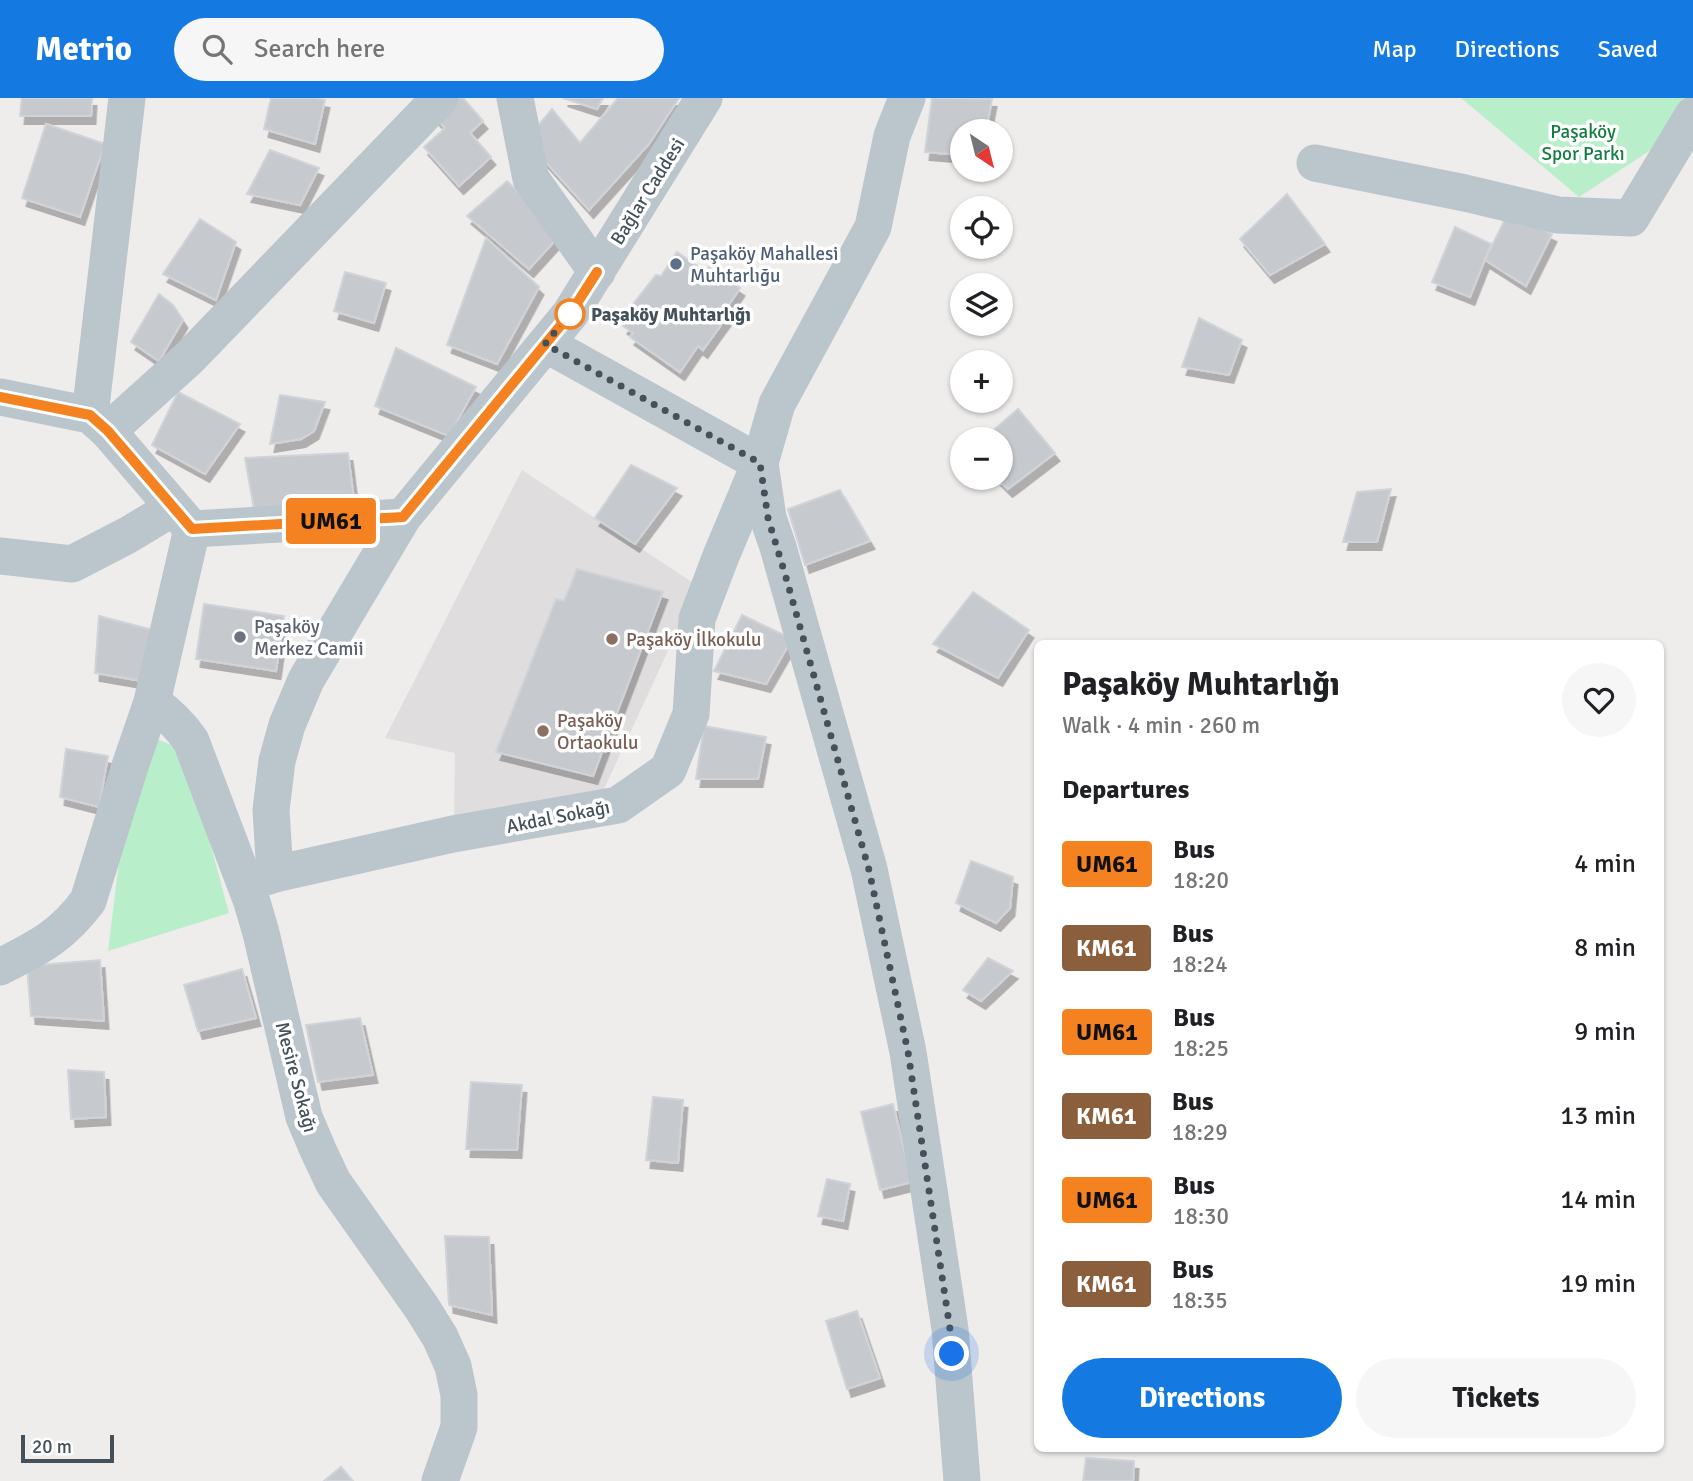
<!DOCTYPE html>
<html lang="en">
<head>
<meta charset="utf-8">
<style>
  :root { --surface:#fff; --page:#f6f6f6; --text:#202124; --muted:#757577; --accent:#147ae1 }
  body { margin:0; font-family:Signika,sans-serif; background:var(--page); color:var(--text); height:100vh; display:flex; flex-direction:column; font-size:26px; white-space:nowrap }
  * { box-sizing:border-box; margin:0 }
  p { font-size:23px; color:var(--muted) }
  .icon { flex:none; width:38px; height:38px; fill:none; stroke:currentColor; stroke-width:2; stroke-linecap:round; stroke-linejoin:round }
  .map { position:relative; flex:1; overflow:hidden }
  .panel { position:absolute; left:1034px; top:542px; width:630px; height:812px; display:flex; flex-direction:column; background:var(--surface); border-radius:10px; box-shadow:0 2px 5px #0004 }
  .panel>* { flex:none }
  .badge { padding:0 14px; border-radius:5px; font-size:24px; line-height:46px }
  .needle { width:46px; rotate:145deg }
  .tools { position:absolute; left:950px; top:21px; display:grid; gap:14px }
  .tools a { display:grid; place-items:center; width:63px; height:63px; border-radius:50%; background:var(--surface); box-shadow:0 2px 5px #0004; font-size:35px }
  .scale { position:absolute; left:21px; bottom:18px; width:93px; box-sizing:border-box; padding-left:7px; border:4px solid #44515a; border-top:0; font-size:19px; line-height:24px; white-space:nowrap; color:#44515a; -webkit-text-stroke:5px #fff; paint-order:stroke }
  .you { position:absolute; width:35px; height:35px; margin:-18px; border:5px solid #fff; border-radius:50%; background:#1a73e8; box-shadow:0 0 0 10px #1a73e833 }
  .map>.badge { position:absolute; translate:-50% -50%; box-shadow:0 0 0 4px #fff }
  h2 { padding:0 28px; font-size:26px; line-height:63px }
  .round { display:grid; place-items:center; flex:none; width:74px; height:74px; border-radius:37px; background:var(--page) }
  .headline { display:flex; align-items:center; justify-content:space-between; height:119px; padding:0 28px }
  h1 { font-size:33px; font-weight:800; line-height:52px }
  .primary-button { display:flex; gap:14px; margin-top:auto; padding:14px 28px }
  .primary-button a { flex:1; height:80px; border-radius:42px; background:var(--accent); color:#fff; font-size:28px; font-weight:800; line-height:80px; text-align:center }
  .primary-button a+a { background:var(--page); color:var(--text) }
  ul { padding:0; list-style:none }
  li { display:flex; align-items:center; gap:21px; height:84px; padding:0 28px }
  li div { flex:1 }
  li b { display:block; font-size:26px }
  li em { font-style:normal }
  li .badge { min-width:77px; font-weight:700; text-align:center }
  header { display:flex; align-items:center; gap:42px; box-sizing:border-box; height:98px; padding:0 35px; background:var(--accent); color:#fff }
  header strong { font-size:33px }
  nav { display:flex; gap:38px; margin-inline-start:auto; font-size:24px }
  .search { width:490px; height:63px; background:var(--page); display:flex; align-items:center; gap:18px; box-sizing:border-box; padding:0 24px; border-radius:38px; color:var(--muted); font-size:26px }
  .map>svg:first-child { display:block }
  .education { fill:#e0ddde }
  .green { fill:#b8efca }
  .building { fill:#c6cacf; stroke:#d0d3d8; stroke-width:2; filter:url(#shadow) }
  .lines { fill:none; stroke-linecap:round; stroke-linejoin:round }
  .street { stroke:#bac5cc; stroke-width:37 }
  .line-casing { stroke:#fff; stroke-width:16 }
  .line { stroke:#f58220; stroke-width:10 }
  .walk { stroke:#44515a; stroke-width:7; stroke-dasharray:0 12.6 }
  .service-dot { fill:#5c6f8a; stroke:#fff; stroke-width:2.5 }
  .stop-dot { fill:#fff; stroke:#f58220; stroke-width:3.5 }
  .worship-dot { fill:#6b7280; stroke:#fff; stroke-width:2.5 }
  .education-dot { fill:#8d6e63; stroke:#fff; stroke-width:2.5 }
  .labels { text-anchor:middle; stroke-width:7; stroke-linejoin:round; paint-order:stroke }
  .park-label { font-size:19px; fill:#147c41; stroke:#fff }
  .street-label { font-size:19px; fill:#44515a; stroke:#fff }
  .service-label { font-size:19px; fill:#4e5e75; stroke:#fff; text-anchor:start }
  .stop-label { font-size:19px; font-weight:bold; fill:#44515a; stroke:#fff; text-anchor:start }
  .worship-label { font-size:19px; fill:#5b616d; stroke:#fff; text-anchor:start }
  .education-label { font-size:19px; fill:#785e54; stroke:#fff; text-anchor:start }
</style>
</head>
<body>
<header>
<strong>Metrio</strong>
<div class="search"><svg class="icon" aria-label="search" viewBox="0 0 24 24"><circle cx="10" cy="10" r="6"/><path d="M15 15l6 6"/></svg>Search here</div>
<nav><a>Map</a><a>Directions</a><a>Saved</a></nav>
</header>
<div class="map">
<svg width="1693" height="1383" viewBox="0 0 1693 1383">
  <defs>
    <filter id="shadow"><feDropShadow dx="4.5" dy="8" stdDeviation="0" flood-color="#0004"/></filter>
  </defs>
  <rect width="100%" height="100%" fill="#efecec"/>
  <path class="education" d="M522,372L698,488L599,702L454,721L455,655L385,640Z"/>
  <g class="green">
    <path d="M1461,0H1688L1660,46L1579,99Z"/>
    <path d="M151,639L185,652L229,815L108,853L126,707Z"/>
  </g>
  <g class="building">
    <path d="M22,0H92L91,18H20Z"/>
    <path d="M271,0H314L325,2L315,46L264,31Z"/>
    <path d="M454,0H463L483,23L470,35L491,59L459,88L424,49L445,30L434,18Z"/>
    <path d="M563,0H603L597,11Z"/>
    <path d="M618,0H679L649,46L589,112L526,42L552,11L580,45Z"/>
    <path d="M932,0L992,1L986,33H962V57L925,54Z"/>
    <path d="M46,26L105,46L80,119L22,100Z"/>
    <path d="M270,52L319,70L300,107L247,96Z"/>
    <path d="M507,83L561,136L529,171L467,118Z"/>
    <path d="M1287,96L1325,146L1270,177L1240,141Z"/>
    <path d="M1508,115L1552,136L1526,188L1485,162Z"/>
    <path d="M200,121L236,144L216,202L163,176Z"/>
    <path d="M1455,129L1491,146L1470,199L1432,184Z"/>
    <path d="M486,140L539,189L497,266L447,247Z"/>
    <path d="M677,154L706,174L709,169L740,190L722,217L726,220L703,252L698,248L680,274L630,239L633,235L623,228L636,210L633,206L656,177L661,178Z"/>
    <path d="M345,174L386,185L374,225L334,213Z"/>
    <path d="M159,196L173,207L183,222L159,263L131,244Z"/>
    <path d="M1199,220L1242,242L1229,277L1182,269Z"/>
    <path d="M396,250L476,289L449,338L375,308Z"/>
    <path d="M178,294L240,326L205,376L152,347Z"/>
    <path d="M280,297L325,304L314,333L301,341L270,346Z"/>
    <path d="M1018,311L1055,355L1008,391L997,380H1001V341H983Z"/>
    <path d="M348,355L355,410L255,417L245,360Z"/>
    <path d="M631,367L677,390L635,446L595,420Z"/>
    <path d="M1391,391L1377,444H1343L1357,394Z"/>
    <path d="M840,392L870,443L805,467L788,411Z"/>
    <path d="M577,471L663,494L593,678L496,654L556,501L564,503Z"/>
    <path d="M973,494L1029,532L998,580L933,546Z"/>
    <path d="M204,506L284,518L276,573L196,561Z"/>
    <path d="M742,517L792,541L766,586L714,573Z"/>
    <path d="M99,518L157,533L148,584L95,575Z"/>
    <path d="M704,628L766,639L758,681H696Z"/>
    <path d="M66,651L108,658L99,709L60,699Z"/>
    <path d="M971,763L1013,779L1010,810L996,825L956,805Z"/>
    <path d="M988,860L1013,873L981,903L963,892Z"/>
    <path d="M100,862L104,923L31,918L27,868Z"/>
    <path d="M242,871L256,920L198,933L184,887Z"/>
    <path d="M360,920L373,977L318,984L306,927Z"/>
    <path d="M68,972L104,974L106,1019L71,1021Z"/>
    <path d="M471,984L522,987L517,1052L466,1051Z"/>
    <path d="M653,999L683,1002L678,1065L646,1062Z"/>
    <path d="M893,1006L912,1084L880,1092L861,1014Z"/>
    <path d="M827,1081L850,1086L843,1123L818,1118Z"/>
    <path d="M445,1138L489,1139L492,1217L449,1207Z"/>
    <path d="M857,1213L880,1280L847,1291L826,1223Z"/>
    <path d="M1086,1360L1134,1363L1133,1383H1083Z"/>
    <path d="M341,1369L353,1383H324Z"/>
  </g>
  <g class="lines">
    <g class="street">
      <path d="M515,0L531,81L597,174"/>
      <path d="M907,0L892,38L873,129L777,306L760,365L768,420L778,449L869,771L908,954L950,1231L962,1383"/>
      <path d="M1315,65L1465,95L1558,117L1631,120L1693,17"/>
      <path d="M0,299L90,317L108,333L192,431L403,419L570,216L704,0"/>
      <path d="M90,317L127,0"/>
      <path d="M108,333L189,260L440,0"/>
      <path d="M0,458L72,466L128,437L173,410"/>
      <path d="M152,604C169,616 180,627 191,643L252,804L261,835L304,1019L318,1052L333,1084L422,1210L440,1239L453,1268L459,1297V1329L440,1383"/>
      <path d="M275,776L271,712L277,663L287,627L306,582L403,419"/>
      <path d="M246,785L275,776L453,736L618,707L668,672L691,616L697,521L721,458L760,365L546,246"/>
      <path d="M0,869C39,849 61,839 88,803L131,665L152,604L192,431"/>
    </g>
  </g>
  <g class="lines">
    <defs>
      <path id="line" d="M0,299L90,317L108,333L192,431L403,419L570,216L597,174"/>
    </defs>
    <use href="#line" class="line-casing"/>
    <use href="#line" class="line"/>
    <path class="walk" d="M570,216L545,246L760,365L768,420L785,476L869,772L908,954L950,1231L952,1256"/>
  </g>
  <circle class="service-dot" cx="676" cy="166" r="7"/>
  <circle class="stop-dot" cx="570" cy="216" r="14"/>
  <circle class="worship-dot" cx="240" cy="539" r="7"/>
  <g class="education-dot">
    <circle cx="612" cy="541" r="7"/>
    <circle cx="543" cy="633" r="7"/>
  </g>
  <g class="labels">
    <g class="park-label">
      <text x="1583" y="40">Paşaköy<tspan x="1583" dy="22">Spor Parkı</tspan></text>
    </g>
    <g class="street-label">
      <text transform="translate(647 93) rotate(-58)" y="7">Bağlar Caddesi</text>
      <text transform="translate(558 718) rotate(-11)" y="7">Akdal Sokağı</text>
      <text transform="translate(297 979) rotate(75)" y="7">Mesire Sokağı</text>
    </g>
    <g class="service-label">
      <text x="690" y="162">Paşaköy Mahallesi<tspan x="690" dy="22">Muhtarlığu</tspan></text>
    </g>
    <g class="stop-label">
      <text x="591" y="223">Paşaköy Muhtarlığı</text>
    </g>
    <g class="worship-label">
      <text x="254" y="535">Paşaköy<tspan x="254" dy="22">Merkez Camii</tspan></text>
    </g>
    <g class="education-label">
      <text x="626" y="548">Paşaköy İlkokulu</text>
      <text x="557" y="629">Paşaköy<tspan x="557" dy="22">Ortaokulu</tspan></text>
    </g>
  </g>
</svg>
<div class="tools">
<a><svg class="needle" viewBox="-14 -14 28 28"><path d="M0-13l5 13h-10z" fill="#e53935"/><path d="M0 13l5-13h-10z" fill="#757577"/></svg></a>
<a><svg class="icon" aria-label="locate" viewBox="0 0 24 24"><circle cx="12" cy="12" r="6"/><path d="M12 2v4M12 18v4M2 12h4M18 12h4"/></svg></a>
<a><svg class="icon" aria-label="layers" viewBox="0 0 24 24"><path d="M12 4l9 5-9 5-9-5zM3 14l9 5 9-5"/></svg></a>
<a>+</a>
<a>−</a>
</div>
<div class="scale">20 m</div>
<div class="you" style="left:952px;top:1256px"></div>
<b class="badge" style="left:331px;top:423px;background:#f58220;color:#111">UM61</b>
<section class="panel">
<div class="headline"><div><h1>Paşaköy Muhtarlığı</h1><p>Walk · 4 min · 260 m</p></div><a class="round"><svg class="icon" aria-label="heart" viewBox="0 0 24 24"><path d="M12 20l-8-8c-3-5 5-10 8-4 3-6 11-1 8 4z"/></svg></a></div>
<h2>Departures</h2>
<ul>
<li><span class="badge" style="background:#f58220;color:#111">UM61</span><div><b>Bus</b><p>18:20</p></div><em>4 min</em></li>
<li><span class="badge" style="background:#8b5e3c;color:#fff">KM61</span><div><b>Bus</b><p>18:24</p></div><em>8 min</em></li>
<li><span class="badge" style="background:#f58220;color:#111">UM61</span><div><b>Bus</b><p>18:25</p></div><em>9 min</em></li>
<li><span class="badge" style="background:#8b5e3c;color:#fff">KM61</span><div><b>Bus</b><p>18:29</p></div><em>13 min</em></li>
<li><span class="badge" style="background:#f58220;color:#111">UM61</span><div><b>Bus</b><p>18:30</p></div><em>14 min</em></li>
<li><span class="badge" style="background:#8b5e3c;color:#fff">KM61</span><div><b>Bus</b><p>18:35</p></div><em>19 min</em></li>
</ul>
<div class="primary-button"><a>Directions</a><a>Tickets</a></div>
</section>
</div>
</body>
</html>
